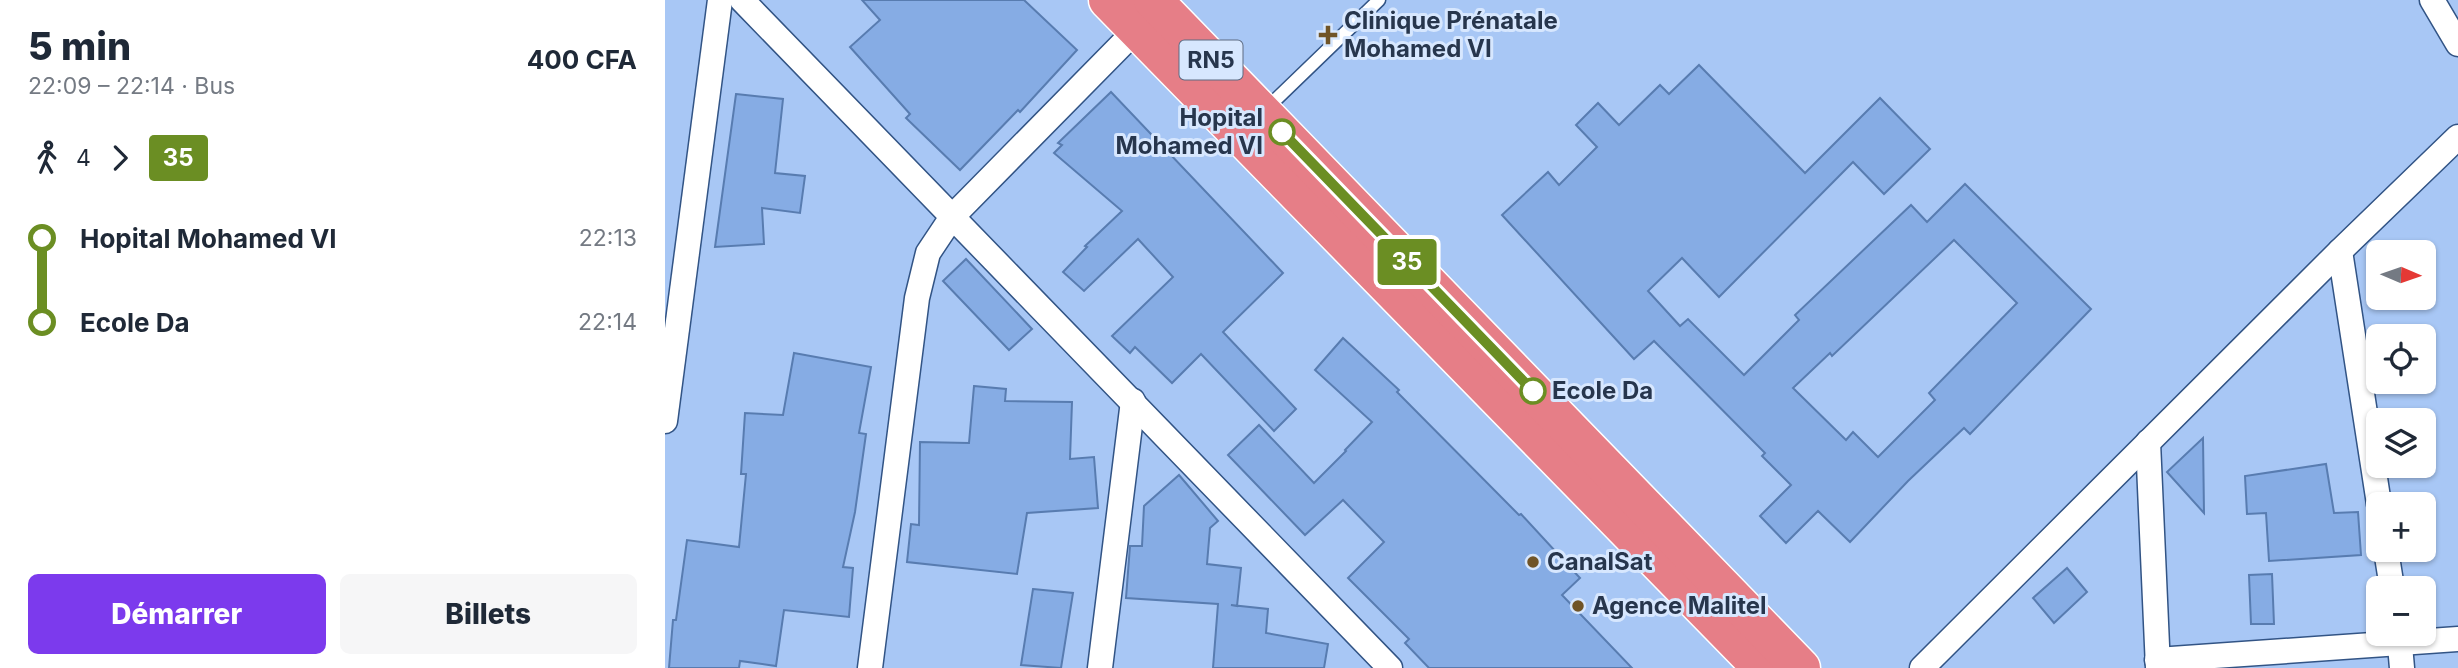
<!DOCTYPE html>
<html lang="fr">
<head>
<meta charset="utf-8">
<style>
  :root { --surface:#fff; --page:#f6f6f7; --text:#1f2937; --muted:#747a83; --accent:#7c3aed }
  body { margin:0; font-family:Inter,sans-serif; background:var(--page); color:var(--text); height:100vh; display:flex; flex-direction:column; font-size:26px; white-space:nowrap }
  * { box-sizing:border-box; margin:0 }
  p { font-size:23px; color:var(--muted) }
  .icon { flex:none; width:38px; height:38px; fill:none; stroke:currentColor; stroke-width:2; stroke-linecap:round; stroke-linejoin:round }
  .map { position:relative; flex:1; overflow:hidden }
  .side { display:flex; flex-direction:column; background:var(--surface); width:665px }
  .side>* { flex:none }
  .badge { padding:0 14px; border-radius:5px; font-size:24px; line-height:46px }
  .needle { width:46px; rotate:92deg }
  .buttons { position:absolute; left:1701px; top:240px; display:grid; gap:14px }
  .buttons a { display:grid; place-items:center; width:70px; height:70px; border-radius:10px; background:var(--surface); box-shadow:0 2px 5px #0004; font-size:35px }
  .map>.badge { position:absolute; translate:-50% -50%; box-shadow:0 0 0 4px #fff }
  .legs { display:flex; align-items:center; gap:10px; height:77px; padding:0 28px; font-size:23px }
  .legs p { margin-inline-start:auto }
  .head { display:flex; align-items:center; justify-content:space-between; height:119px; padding:0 28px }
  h1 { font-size:38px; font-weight:800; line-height:52px }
  .action { display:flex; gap:14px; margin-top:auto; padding:14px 28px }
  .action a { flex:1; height:80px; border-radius:10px; background:var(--accent); color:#fff; font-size:28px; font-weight:800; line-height:80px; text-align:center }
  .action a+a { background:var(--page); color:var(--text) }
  ul { padding:0 28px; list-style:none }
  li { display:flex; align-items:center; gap:24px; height:84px; font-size:26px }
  li i { display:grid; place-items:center; width:10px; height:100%; margin:0 9px; background:currentColor }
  li i::after { content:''; width:18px; height:18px; margin:-9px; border:5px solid; border-radius:50%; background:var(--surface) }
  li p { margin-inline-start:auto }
  li:first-child i { background:linear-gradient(#0000 50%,currentColor 0) }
  li:last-child i { background:linear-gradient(currentColor 50%,#0000 0) }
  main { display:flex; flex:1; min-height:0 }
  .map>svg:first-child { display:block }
  .building { fill:#86ace4; stroke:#587cb0; stroke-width:2; fill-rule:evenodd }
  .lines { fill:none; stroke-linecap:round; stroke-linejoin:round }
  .service-casing { stroke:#325485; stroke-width:15 }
  .minor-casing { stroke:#325485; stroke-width:27 }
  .trunk-casing { stroke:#fff; stroke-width:41 }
  .service { stroke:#fff; stroke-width:12 }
  .minor { stroke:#fff; stroke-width:24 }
  .trunk { stroke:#e67e87; stroke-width:38 }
  .line-1-casing { stroke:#fff; stroke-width:16 }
  .line-1 { stroke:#6b8e23; stroke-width:10 }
  .poi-dot { fill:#705427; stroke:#d7e7fe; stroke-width:2.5 }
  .stop-1-dot { fill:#fff; stroke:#6b8e23; stroke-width:3.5 }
  .labels { text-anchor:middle; stroke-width:6; stroke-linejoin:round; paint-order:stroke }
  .shield { fill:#d7e7fe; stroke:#5c6b82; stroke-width:2 }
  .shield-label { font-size:23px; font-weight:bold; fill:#27364d }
  .poi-label { font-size:24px; font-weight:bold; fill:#27364d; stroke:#d7e7fe; text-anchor:start }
  .stop-label { font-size:24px; font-weight:bold; fill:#27364d; stroke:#d7e7fe; text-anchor:end }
</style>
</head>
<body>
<main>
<section class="side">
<div class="head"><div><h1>5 min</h1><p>22:09 – 22:14 · Bus</p></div><b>400 CFA</b></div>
<div class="legs"><svg class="icon" aria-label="walk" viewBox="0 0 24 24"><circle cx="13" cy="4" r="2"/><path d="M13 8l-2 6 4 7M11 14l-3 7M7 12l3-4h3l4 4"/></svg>4<svg class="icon" aria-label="forward" viewBox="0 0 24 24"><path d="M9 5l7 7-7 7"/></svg><b class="badge" style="background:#6b8e23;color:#fff">35</b></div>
<ul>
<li><i style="color:#6b8e23"></i><b>Hopital Mohamed VI</b><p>22:13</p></li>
<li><i style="color:#6b8e23"></i><b>Ecole Da</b><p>22:14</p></li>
</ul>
<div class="action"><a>Démarrer</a><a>Billets</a></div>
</section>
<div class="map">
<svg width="1793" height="668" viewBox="0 0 1793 668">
  <rect width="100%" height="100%" fill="#a8c7f5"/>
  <g class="building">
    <path d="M197,0H359L412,50L355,112L353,110L295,170L241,118L245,114L185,47L215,20Z"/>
    <path d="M1034,65L1140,173L1215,98L1265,149L1219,194L1188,162L1054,297L1017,258L983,291L1015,326L1023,319L1079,375L1134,320L1130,315L1246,205L1262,222L1300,184L1426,309L1305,434L1299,428L1243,481L1185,542L1153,511L1121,543L1095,516L1126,485L1097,456L1100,453L989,341L969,359L837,215L883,172L894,185L932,147L911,125L933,103L954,125L995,85L1004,94ZM1289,240L1352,303L1264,393L1270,400L1213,457L1188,432L1181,440L1128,388L1165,353L1167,356Z"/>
    <path d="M446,92L618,273L558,332L631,409L609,431L536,354L507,383L470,347L465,353L447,336L508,277L473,239L419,291L398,272L422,247L420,246L457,211L389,153L397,145L393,143Z"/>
    <path d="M71,94L118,99L110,173L140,176L135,213L97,208L99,244L50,247Z"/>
    <path d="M301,259L367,329L344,350L278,281Z"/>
    <path d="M678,338L734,390L732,392L854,515L856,514L915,578L897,595L967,668H764L740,643L744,639L683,578L719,542L678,500L640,535L563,455L594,425L649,483L681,451L680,450L707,422L650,370Z"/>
    <path d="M129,353L206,367L194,433L201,434L190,512L178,567L188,568L184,617L119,610L111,666L75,661L74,668H4L8,620H11L22,540L74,547L81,474H76L80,413L118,415Z"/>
    <path d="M309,386L341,389L340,401L407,402L405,459L429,457L433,508L362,513L352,574L242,562L246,524L254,525L255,442L304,443Z"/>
    <path d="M1538,438L1539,513L1502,472Z"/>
    <path d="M1661,464L1669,513L1693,512L1696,555L1604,561L1601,513L1582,514L1580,476Z"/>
    <path d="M514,475L553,521L545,528L542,564L576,568L572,606L566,605L603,609L601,633L663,644L659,668H548L553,604L461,598L465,546H477L479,506Z"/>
    <path d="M1402,568L1422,592L1389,623L1368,598Z"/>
    <path d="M1607,574L1609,624H1586L1584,575Z"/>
    <path d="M368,589L408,593L396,668L356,665Z"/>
  </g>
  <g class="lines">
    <defs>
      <path id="service" d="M600,110L714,0"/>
      <g id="minor">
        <path d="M77,0L725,668"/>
        <path d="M1767,0L1793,44"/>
        <path d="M1675,251L1714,504"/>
        <path d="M0,421L55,0"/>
        <path d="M1483,442L1493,668"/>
        <path d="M1721,550L1727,588"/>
        <path d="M1734,634L1737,668"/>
        <path d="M1492,660L1793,639"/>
        <path d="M205,668L252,298L263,253L287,217L480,21"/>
        <path d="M435,668L468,401"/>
        <path d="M1257,668L1675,251L1793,137"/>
      </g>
      <g id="trunk">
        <path d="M443,0L1097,668"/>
        <path d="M488,0L1136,668"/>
      </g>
    </defs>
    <use href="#service" class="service-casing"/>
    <use href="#minor" class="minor-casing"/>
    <use href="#trunk" class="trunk-casing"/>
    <use href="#service" class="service"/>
    <use href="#minor" class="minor"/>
    <use href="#trunk" class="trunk"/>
  </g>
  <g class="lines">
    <defs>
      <path id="line-1" d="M617,132L868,391"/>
    </defs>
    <use href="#line-1" class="line-1-casing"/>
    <use href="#line-1" class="line-1"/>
  </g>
  <g class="poi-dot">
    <path d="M659.5 24.5h7v7h7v7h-7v7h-7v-7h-7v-7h7z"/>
    <circle cx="868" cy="562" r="7"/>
    <circle cx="913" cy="606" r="7"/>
  </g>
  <g class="stop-1-dot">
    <circle cx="617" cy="132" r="12"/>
    <circle cx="868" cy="391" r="12"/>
  </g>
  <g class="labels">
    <rect class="shield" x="514.5" y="40.5" width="63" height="39" rx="5"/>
    <g class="shield-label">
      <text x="546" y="68">RN5</text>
    </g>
    <g class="poi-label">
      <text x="679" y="29">Clinique Prénatale<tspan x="679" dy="28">Mohamed VI</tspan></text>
      <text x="882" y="570">CanalSat</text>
      <text x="927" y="614">Agence Malitel</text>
    </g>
    <g class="stop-label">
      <text x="598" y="126">Hopital<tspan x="598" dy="28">Mohamed VI</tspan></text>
      <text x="887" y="399" text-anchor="start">Ecole Da</text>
    </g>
  </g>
</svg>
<div class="buttons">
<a><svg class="needle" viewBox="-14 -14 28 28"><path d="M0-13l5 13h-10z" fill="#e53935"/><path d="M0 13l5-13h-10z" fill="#747a83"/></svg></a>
<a><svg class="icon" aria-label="locate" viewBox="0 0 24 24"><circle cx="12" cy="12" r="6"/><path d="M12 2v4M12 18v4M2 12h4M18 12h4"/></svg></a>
<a><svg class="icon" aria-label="layers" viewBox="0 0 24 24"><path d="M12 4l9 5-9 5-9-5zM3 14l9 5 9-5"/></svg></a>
<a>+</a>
<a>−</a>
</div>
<b class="badge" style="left:742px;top:262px;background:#6b8e23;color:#fff">35</b>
</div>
</main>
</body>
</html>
